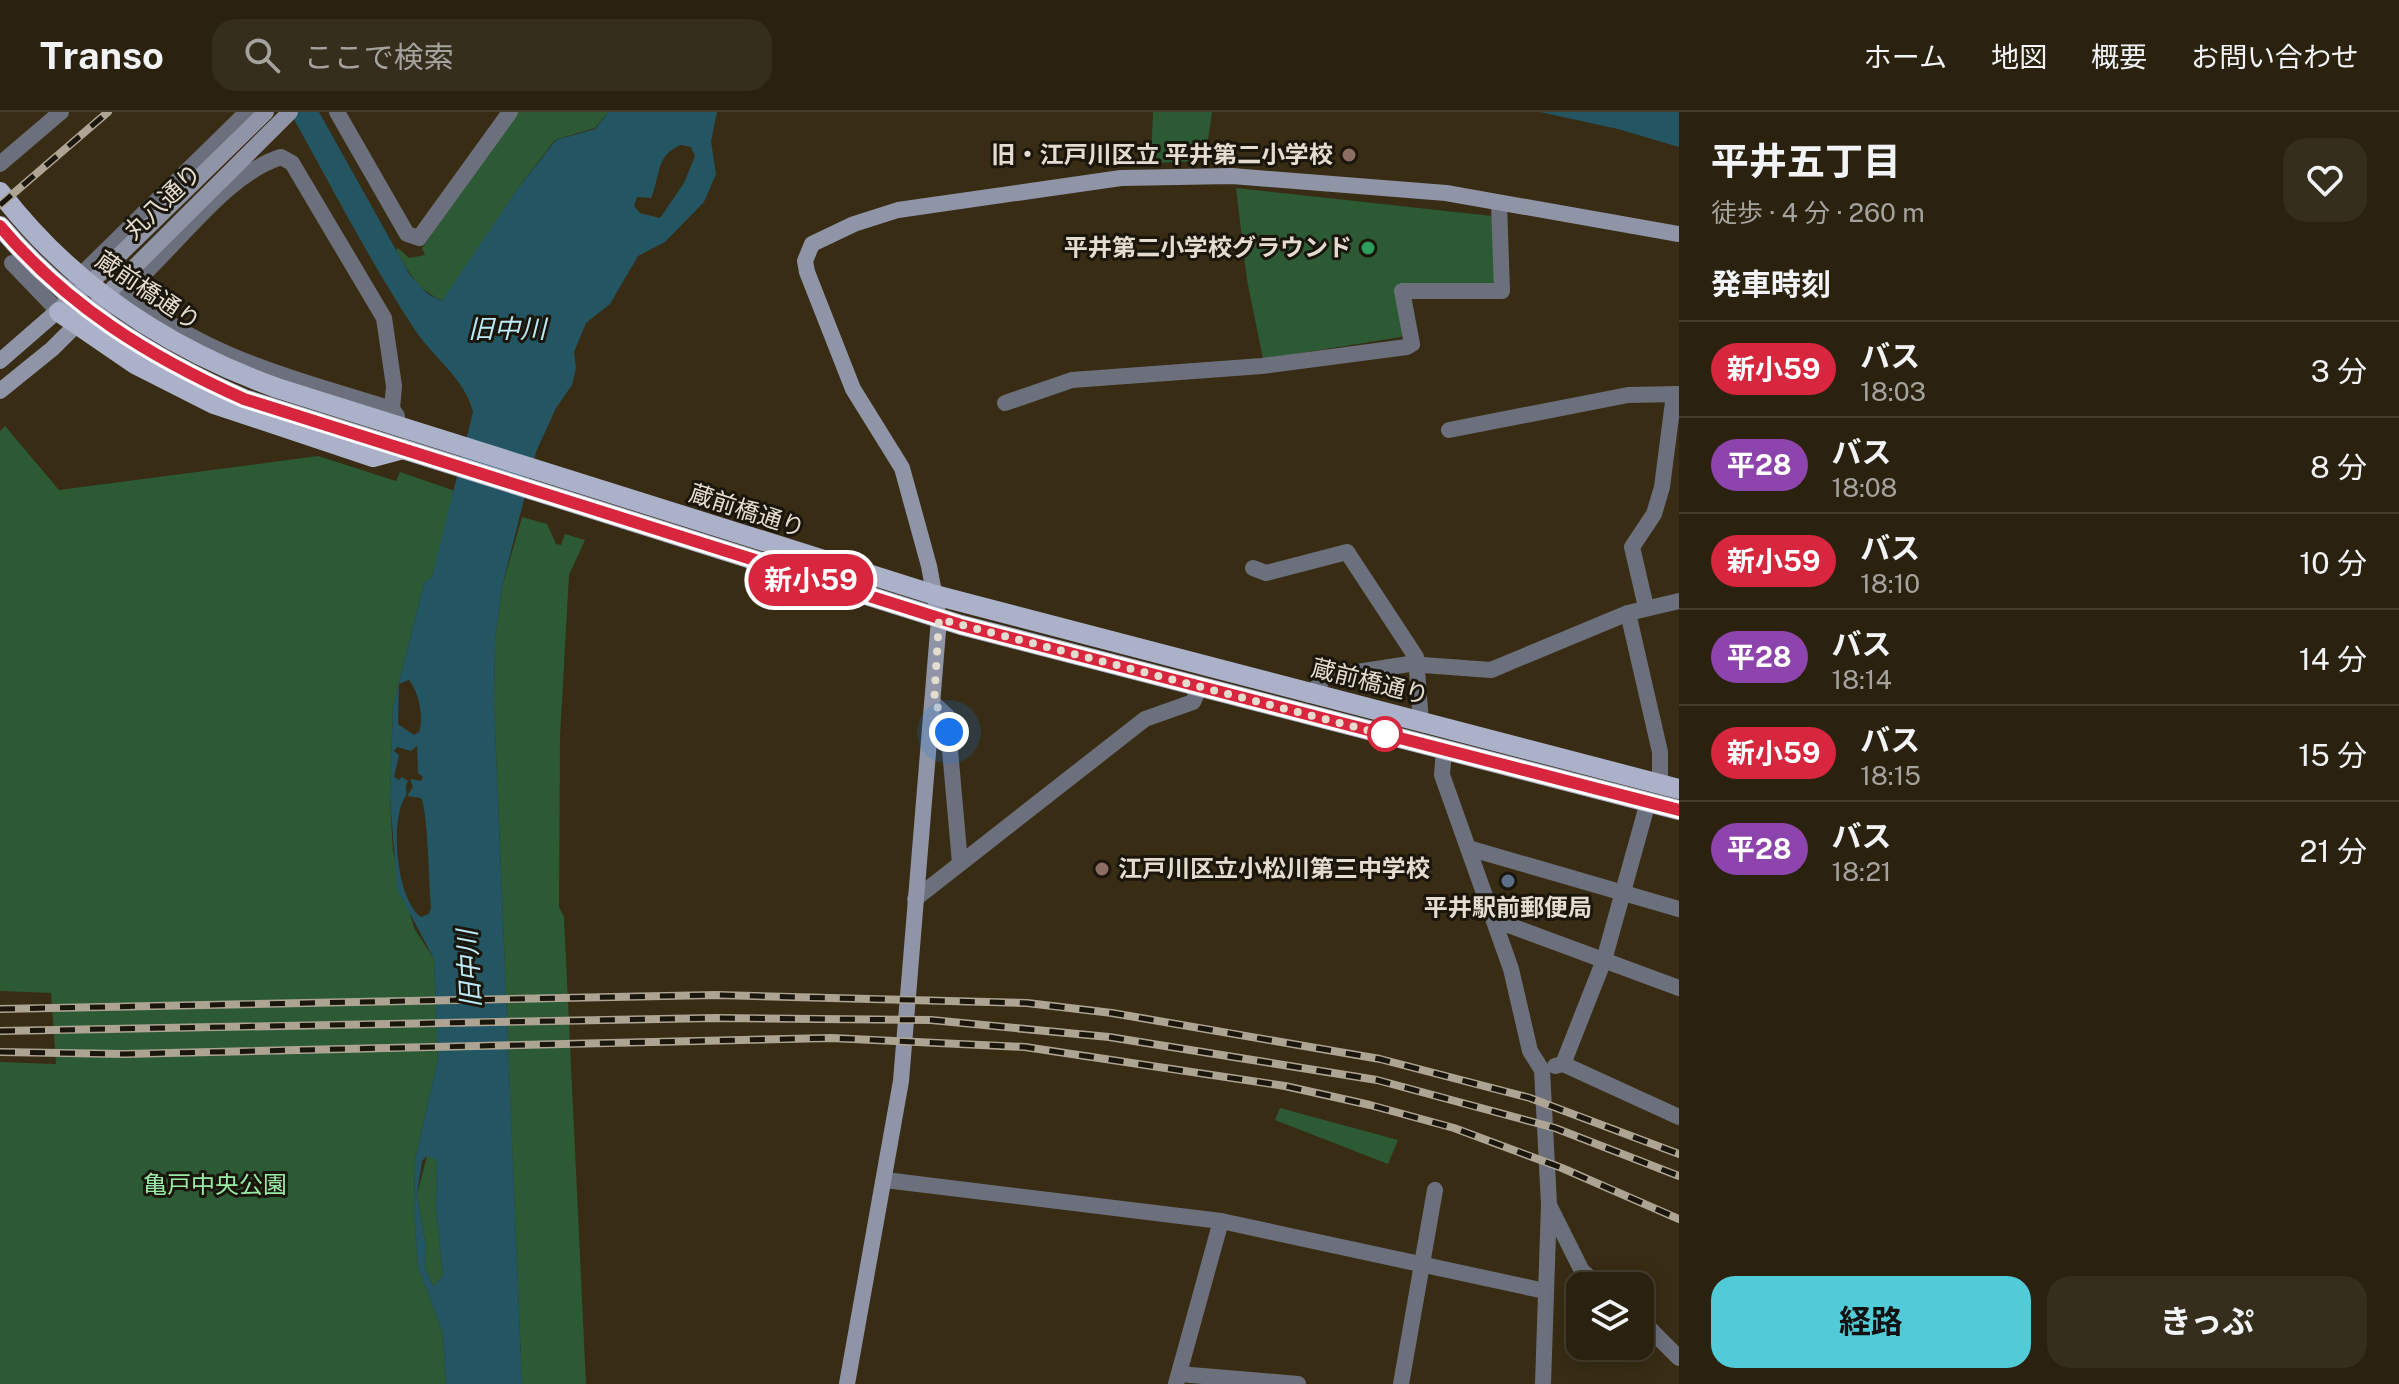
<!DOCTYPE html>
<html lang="ja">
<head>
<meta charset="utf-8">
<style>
  :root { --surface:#2a210f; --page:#362e1d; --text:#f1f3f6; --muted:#a5a39e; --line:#463e2f; --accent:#52cbd9 }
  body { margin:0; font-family:"Public Sans","Noto Sans JP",sans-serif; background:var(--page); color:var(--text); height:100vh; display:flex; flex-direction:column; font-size:30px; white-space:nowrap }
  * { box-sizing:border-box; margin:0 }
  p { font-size:26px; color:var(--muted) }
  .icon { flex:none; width:44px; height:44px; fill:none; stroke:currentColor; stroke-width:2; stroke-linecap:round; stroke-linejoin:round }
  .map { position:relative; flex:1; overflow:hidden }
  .drawer { display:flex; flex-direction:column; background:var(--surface); width:720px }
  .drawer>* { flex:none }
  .badge { padding:0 16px; border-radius:26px; font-size:28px; line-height:52px }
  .buttons { position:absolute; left:1566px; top:1160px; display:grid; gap:16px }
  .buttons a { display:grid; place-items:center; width:88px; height:88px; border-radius:16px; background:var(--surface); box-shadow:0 4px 20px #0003,0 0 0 2px var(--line); font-size:40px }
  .you { position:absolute; width:40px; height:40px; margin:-20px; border:6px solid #fff; border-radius:50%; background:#1a73e8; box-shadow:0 0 0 12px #1a73e833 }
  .map>.badge { position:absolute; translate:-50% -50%; box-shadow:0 0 0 4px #fff }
  h2 { padding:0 32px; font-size:30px; line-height:72px }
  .round { display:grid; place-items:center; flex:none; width:84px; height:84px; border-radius:24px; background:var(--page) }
  .overview { display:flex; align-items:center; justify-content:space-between; height:136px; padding:0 32px }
  h1 { font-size:38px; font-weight:700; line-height:60px }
  .cta { display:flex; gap:16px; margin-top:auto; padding:16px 32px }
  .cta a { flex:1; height:92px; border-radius:24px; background:var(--accent); color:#111; font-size:32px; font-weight:700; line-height:92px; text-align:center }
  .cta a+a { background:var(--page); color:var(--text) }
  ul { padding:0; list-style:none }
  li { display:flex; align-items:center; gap:24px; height:96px; padding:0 32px; border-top:2px solid var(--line) }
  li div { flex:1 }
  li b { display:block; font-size:30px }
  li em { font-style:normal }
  li .badge { min-width:88px; font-weight:700; text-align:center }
  header { display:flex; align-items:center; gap:48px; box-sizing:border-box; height:112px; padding:0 40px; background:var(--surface); border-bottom:2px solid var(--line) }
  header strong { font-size:38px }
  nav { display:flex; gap:44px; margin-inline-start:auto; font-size:28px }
  .search { width:560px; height:72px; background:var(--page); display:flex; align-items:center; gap:20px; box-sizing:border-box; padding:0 28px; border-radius:24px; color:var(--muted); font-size:30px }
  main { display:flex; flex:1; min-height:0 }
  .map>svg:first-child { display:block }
  .green { fill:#2c5a35 }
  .water { fill:#235563; fill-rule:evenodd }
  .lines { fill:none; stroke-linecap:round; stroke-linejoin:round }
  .street { stroke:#6c707c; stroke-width:16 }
  .secondary { stroke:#8f95a7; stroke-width:16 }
  .primary { stroke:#aab1c9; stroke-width:20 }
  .rail-casing { stroke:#ada493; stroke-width:8 }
  .rail { stroke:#1b160b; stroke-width:5; stroke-dasharray:15; stroke-linecap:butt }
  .line-casing { stroke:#fff; stroke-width:18 }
  .line { stroke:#d7263d; stroke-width:12 }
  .walk { stroke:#e4ddcf; stroke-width:8; stroke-dasharray:0 14.4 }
  .education-dot { fill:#8d6e63; stroke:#1b160b; stroke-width:3 }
  .leisure-dot { fill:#2e9e5b; stroke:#1b160b; stroke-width:3 }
  .stop-dot { fill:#fff; stroke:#d7263d; stroke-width:4 }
  .service-dot { fill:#5c6f8a; stroke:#1b160b; stroke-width:3 }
  .labels { text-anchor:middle; stroke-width:6; stroke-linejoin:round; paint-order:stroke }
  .poi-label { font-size:24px; font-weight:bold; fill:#e4ddcf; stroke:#1b160b; text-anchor:end }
  .street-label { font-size:24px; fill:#e4ddcf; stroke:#1b160b }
  .park-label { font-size:24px; fill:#98eba5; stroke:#1b160b }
  .water-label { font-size:26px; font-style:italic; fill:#bceaf8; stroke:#1b160b }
</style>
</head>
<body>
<header>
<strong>Transo</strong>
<div class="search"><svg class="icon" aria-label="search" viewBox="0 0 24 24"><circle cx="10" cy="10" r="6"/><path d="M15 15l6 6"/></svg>ここで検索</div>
<nav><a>ホーム</a><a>地図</a><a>概要</a><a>お問い合わせ</a></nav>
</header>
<main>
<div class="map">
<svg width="1679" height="1272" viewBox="0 0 1679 1272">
  <rect width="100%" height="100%" fill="#382c14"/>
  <g class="green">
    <path d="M518,0H609L595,16L555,28L516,79L443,189C418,178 409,161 396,138L398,136L409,146L425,143L422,136Z"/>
    <path d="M1153,0H1212L1205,49L1151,51Z"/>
    <path d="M1236,76L1492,104L1495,167L1492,173H1402L1404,220L1401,225L1263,247L1247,168Z"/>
    <path d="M5,314L59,378L318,344L396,369L400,360L455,379L432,465L424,471L393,594L390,685L393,740L414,816L434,847L438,947L415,1048L414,1098L418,1155L443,1221L446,1272H0V950L56,952L51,881L0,879V319Z"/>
    <path d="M522,405L547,412L556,432L561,433L565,422L585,428L569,463L560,624L559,795L564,805L586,1272H522L494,590L495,529L502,475Z"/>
    <path d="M1280,996L1398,1028L1388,1052L1275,1008Z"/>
    <path d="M427,1044H434L437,1048L436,1096L443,1164L433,1174L425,1156L426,1134L417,1083Z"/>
  </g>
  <g class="water">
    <path d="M290,0H319L410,163L428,182L442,189L516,79L556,28L595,17L609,0H717L711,29L716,62L704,90L665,130L638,144L610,192L586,211L574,240L576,256L572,273L556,296L536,340L502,475L495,529L494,590L522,1272H446L443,1221L418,1155L414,1098L415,1048L438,947L434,847L397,777L390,685L393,594L424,471L432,465L473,300C465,266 431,244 413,215C368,146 330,72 290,0ZM681,33L691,35L695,44L684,71L660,106L640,101L634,94L637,85L651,86C661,64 655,43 681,33ZM409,568C419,581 424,604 419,620L414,623L398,612L399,572ZM417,634L418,661L423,665L421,669L410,667L413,675L407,684L421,686C428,698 429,773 431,795L429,802L421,805C396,787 390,708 405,685C409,679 403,677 408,669L402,665L399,668L394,665L399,643L394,639L397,635L411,639ZM427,1044L437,1048L436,1096L443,1164L433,1174L425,1156L426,1134L417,1083L422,1049Z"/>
    <path d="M1540,0H1679V35L1618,17Z"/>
  </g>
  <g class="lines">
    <g class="street">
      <path d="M337,0L407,122L419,126L510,0"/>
      <path d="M0,52L61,0"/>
      <path d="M12,151L59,200L73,174L88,156L247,0"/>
      <path d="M127,177C191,243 307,270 392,297L397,304"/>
      <path d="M85,208C155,172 211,67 281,45L292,51L384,206L394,274L392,297"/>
      <path d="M1005,291L1072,268L1262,254L1407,235L1412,232L1402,179H1502L1499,91"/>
      <path d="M1449,318L1628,283L1679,282"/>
      <path d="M1253,456L1266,461L1347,440L1416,545L1421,610"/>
      <path d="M1646,495L1632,435L1654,402L1662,375L1674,282"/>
      <path d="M1628,501L1660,640V673"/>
      <path d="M1310,583L1325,565L1409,552L1491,558L1628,501L1679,489"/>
      <path d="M934,592L947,604L960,751"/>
      <path d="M1444,637L1442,663L1511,857L1530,939L1542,958L1549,1092L1543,1272"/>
      <path d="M1468,736L1679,797"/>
      <path d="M915,787L1145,607L1193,590L1200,574"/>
      <path d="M1495,808L1679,876"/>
      <path d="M1563,952L1604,848L1648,690"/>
      <path d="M1555,954L1563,952L1679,1005"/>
      <path d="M885,1068L1221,1109L1176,1272"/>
      <path d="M1549,1093L1582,1159L1600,1174"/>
      <path d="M1221,1109L1545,1179"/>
      <path d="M1640,1207L1679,1246"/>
      <path d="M1179,1262L1298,1272"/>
      <path d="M1401,1272L1435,1078"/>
    </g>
    <g class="secondary">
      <path d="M0,249L100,162L266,0"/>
      <path d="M0,279L52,237L290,0"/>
      <path d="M847,1272L901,969L939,507L929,454L902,356L853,277L807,160L805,149L812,132L854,112L898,98L1121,66L1232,64L1446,81L1679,122"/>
    </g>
    <g class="primary">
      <path d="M0,80C72,174 166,236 277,276L935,483L1679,677"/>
      <path d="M0,114C67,193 150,246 244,287L961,513L1679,698"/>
      <path d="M59,200L135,252L214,292L373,345L403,337"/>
    </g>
    <defs>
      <g id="rail">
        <path d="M0,93L108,0"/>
        <path d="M0,897L717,883L1027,891L1112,901L1380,947L1530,986L1679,1042"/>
        <path d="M0,919L716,906L931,908L1109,925L1377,968L1555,1016L1679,1064"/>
        <path d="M0,940L124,942L831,926L1025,935L1285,974L1370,993L1454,1016L1562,1056L1679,1107"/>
      </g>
    </defs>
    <use href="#rail" class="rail-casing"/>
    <use href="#rail" class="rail"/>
  </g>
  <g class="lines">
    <defs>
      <path id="line" d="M0,114C67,194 150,245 244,287L961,513L1679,698"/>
    </defs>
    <use href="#line" class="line-casing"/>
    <use href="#line" class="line"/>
    <path class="walk" d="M949,620L947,604L934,592L939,507L1390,624L1385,622"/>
  </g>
  <g class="education-dot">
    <circle cx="1349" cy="43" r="8"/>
    <circle cx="1102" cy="757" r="8"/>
  </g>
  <circle class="leisure-dot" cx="1368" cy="136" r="8"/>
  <circle class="stop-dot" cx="1385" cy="622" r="16"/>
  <circle class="service-dot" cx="1508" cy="769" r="8"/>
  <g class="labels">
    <g class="poi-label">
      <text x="1333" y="51">旧・江戸川区立 平井第二小学校</text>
      <text x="1352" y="144">平井第二小学校グラウンド</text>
      <text x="1118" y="765" text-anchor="start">江戸川区立小松川第三中学校</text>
      <text x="1508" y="804" text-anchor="middle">平井駅前郵便局</text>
    </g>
    <g class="street-label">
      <text transform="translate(163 90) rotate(-44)" y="8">丸八通り</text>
      <text transform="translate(148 179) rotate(34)" y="8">蔵前橋通り</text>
      <text transform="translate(747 399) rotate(18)" y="8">蔵前橋通り</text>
      <text transform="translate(1370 570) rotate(14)" y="8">蔵前橋通り</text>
    </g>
    <g class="park-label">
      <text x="215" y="1081">亀戸中央公園</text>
    </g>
    <g class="water-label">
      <text x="507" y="226">旧中川</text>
      <text transform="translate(469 857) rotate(-93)" y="9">旧中川</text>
    </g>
  </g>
</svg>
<div class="buttons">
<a><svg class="icon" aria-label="layers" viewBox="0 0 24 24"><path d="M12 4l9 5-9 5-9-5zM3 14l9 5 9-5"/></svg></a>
</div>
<div class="you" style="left:949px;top:620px"></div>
<b class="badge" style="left:811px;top:468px;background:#d7263d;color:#fff">新小59</b>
</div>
<section class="drawer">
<div class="overview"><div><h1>平井五丁目</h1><p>徒歩 · 4 分 · 260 m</p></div><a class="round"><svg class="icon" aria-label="heart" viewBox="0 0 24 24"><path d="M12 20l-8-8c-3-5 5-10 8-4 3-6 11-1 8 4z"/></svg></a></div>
<h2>発車時刻</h2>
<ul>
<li><span class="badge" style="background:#d7263d;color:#fff">新小59</span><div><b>バス</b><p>18:03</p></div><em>3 分</em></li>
<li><span class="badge" style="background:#8e44ad;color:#fff">平28</span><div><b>バス</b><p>18:08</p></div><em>8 分</em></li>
<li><span class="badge" style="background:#d7263d;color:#fff">新小59</span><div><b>バス</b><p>18:10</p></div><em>10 分</em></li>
<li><span class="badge" style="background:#8e44ad;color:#fff">平28</span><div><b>バス</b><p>18:14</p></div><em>14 分</em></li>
<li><span class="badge" style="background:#d7263d;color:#fff">新小59</span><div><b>バス</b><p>18:15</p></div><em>15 分</em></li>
<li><span class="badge" style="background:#8e44ad;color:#fff">平28</span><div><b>バス</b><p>18:21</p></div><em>21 分</em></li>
</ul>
<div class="cta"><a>経路</a><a>きっぷ</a></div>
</section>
</main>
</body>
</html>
